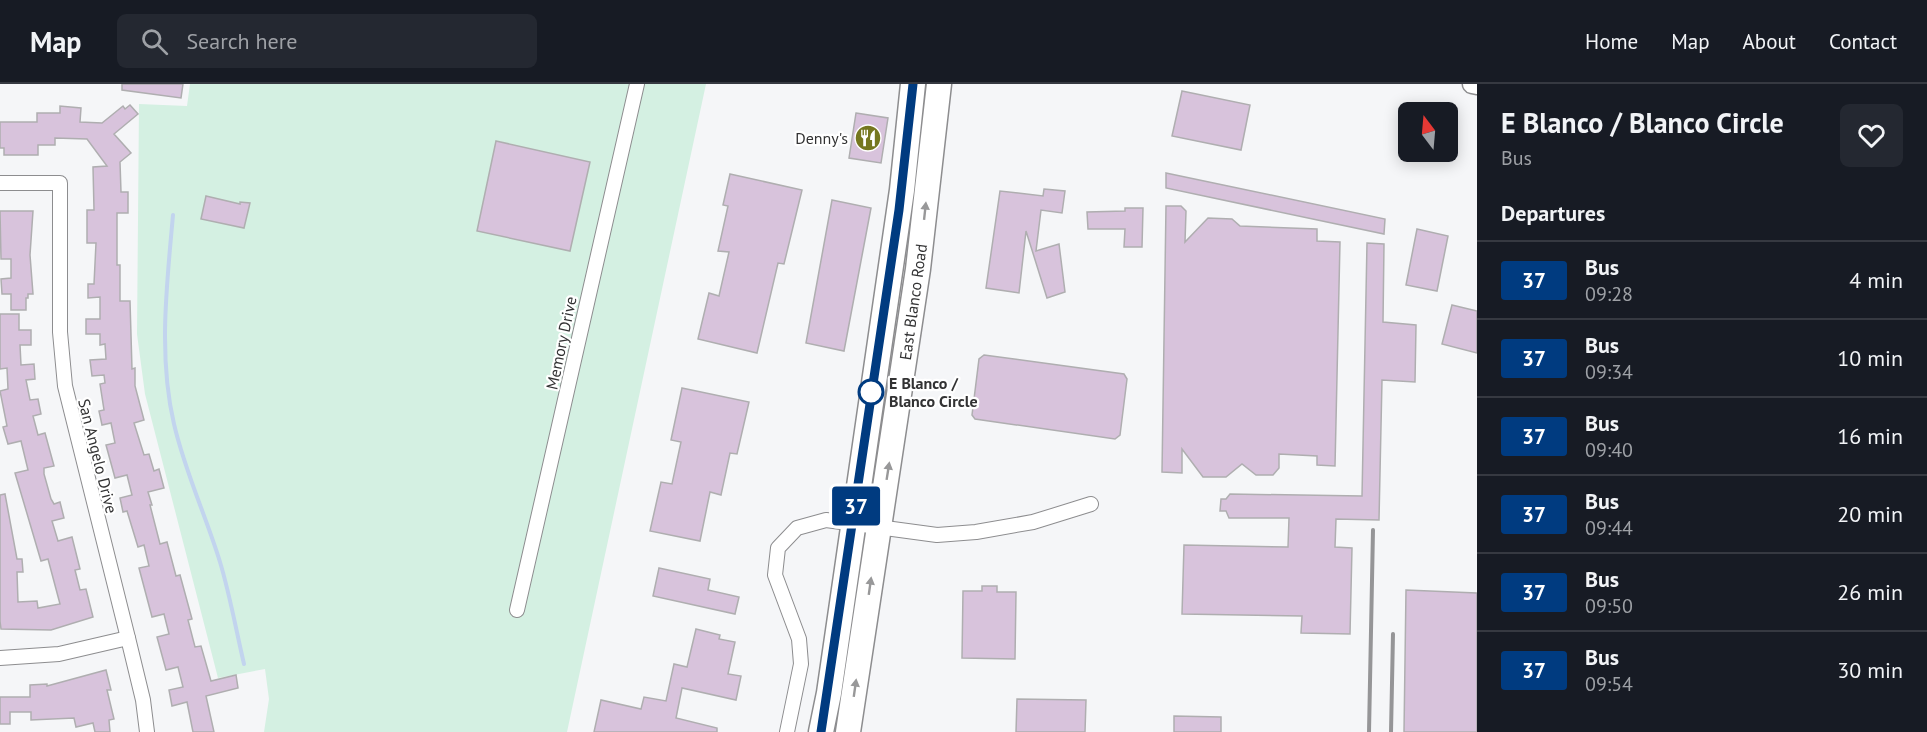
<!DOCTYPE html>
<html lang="en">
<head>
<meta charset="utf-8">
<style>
  :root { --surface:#171b24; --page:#242831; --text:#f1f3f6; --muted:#9ea1a6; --line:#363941 }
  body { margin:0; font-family:"PT Sans",sans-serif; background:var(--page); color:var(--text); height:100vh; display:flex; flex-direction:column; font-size:22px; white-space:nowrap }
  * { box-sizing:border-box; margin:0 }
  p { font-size:20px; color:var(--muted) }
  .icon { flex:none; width:33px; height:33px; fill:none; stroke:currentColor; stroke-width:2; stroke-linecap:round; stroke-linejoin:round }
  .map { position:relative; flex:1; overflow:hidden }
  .details { display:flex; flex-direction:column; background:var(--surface); width:450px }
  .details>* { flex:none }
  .badge { padding:0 12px; border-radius:4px; font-size:21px; line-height:39px }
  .needle { width:39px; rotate:344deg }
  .fabs { position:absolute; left:1398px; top:18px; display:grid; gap:12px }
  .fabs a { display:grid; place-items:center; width:60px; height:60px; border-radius:9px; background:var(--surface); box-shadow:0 3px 15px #0003; font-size:30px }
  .map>.badge { position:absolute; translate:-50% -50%; box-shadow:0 0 0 3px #fff }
  h2 { padding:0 24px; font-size:22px; line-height:54px }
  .round { display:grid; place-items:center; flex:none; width:63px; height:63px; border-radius:9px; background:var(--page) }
  .headline { display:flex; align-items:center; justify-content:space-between; height:102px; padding:0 24px }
  h1 { font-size:28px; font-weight:700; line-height:45px }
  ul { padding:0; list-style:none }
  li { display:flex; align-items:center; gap:18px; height:78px; padding:0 24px; border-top:2px solid var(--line) }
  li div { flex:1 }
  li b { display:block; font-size:22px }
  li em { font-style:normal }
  li .badge { min-width:66px; font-weight:700; text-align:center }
  header { display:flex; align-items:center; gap:36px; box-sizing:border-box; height:84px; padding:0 30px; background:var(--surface); border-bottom:2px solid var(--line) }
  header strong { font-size:28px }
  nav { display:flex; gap:33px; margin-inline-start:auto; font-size:21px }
  .search { width:420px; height:54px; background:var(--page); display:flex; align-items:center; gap:15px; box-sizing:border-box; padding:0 21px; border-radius:9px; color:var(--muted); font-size:22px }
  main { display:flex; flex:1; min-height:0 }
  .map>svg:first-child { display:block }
  .green { fill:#d4f0e2 }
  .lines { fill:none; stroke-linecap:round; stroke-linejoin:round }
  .stream { stroke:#c2d4ee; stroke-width:4 }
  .building { fill:#d8c3dc; stroke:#afaeb0; stroke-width:1.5 }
  .street-casing { stroke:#8d8d8f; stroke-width:16 }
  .secondary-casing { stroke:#8d8d8f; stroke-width:21 }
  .highway-casing { stroke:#8d8d8f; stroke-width:27 }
  .street { stroke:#fff; stroke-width:14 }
  .secondary { stroke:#fff; stroke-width:18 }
  .highway { stroke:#fff; stroke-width:24 }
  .rail { stroke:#959597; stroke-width:4 }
  .oneway { fill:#989899 }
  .line-casing { stroke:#fff; stroke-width:14 }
  .line { stroke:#003b80; stroke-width:9 }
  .stop-dot { fill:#fff; stroke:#003b80; stroke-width:3 }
  .labels { text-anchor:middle; stroke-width:4.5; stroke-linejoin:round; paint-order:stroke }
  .poi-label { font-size:16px; fill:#323233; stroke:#fff; text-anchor:end }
  .street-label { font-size:16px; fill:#323233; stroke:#fff }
  .stop-label { font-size:16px; font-weight:bold; fill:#323233; stroke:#fff; text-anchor:start }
</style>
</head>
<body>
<header>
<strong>Map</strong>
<div class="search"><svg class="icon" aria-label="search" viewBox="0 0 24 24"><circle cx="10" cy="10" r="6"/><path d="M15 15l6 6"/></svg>Search here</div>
<nav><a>Home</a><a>Map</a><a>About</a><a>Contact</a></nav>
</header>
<main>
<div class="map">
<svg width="1477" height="648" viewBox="0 0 1477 648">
  <rect width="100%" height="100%" fill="#f5f6f8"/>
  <path class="green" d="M190,0H706L567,648H264L269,615L265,585L218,594L145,310L137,250L139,20L187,22Z"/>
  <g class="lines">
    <path class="stream" d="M173,131C167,199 158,272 174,340C185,388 206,432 220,478C230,511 236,546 244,580"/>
  </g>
  <g class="building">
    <path d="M122,0H183L181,14L122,6Z"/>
    <path d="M1182,7L1250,21L1241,66L1172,52Z"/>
    <path d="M130,21L138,30L114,50L131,69L120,78L121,108H128V129H117V181H120V217H130L132,285L135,284V302L144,336L134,339L144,371L149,370L154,387L159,385L164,404L148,408L152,421H150L160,460L167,458L176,492L180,491L192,535L188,536L195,563L201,562L211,597L236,591L238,604L206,612L214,648H193L187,618L172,622L169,606L183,603L178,583L166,586L157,553L169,550L164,530L152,533L139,484L149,482L144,461L138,463L127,427L123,428L120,414L132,411L127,391L115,394L106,361L115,359L111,339L102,341L99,327L104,326L100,300L105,299L104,291L92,292L90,276L106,275L105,260L100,261V250H86V235H100V213L88,214V200H94L96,159H87V126H94L93,83L107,82L87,55L55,54V61H38V71H4V64H0V38H37V29H60V22L81,24L80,38L102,39L123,22L125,25Z"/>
    <path d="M856,29L888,34L881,79L849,74Z"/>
    <path d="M496,57L590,78L570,167L477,147Z"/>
    <path d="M1166,89L1385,135L1384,150L1166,104Z"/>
    <path d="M730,90L802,106L784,180L778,179L757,269L698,255L709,209L719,212L729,168L718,167L728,122L723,121Z"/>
    <path d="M1044,105L1065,107L1062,129L1041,126L1036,167L1059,160L1065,208L1047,214L1026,147L1019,209L986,204L1000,107L1043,112Z"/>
    <path d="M206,112L240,120V118L250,119L244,144L201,135Z"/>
    <path d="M832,116L871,124L844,267L806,259Z"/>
    <path d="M1166,122H1181L1186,127L1185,158L1208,134L1232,135L1240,142L1317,145V157L1340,158L1335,382L1317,381V372L1279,370V384L1273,391H1256L1242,380L1226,393H1203L1182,365V389L1162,388Z"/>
    <path d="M1125,124H1143L1142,163H1124L1125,145H1088L1087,128L1125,127Z"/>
    <path d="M0,127H33L30,171L33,210H28V214H26V226H11V210H2L1,195L11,194V175H1Z"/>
    <path d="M1417,145L1448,152L1437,207L1406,201Z"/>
    <path d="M1367,159L1384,160L1383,238L1416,241L1415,298L1382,296L1379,436L1336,435L1335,463L1352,464L1350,550L1301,549L1302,532L1182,530L1184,461L1288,463L1289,434H1229L1226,427H1220L1221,415H1226L1230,410L1362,412Z"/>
    <path d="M1452,221L1477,227V269L1442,260Z"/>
    <path d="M0,230H19V246H31V261H20L21,281L34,280L35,295L26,296L30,316L38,315L41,330L33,332L38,351L45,349L54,382L44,384V390L51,415L54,420L60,418L64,434L52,437L58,457L72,453L80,485L75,486L80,506L86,505L93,533L51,546L1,545L0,537V411L5,410L17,475H22L23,488H17L18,518L37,517L38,524L60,520L48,475L41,477L15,389L28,386L21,357L8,360L3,343L7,342L0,307L8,305L7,284L0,285Z"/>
    <path d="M984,271L1124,290L1127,295L1120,351L1115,355L975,335L972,331L979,275Z"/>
    <path d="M682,304L749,318L737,370L730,369L721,411L710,408L700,457L650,447L661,398L672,400L681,358L671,356Z"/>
    <path d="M659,484L710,495L708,506L739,513L735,530L653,512Z"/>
    <path d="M982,502H997V508H1016L1015,575L962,574L963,507H982Z"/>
    <path d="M1406,506L1477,509V648H1404Z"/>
    <path d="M696,545L720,551L719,555L735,558L728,590L741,592L736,616L682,604L676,634L717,644V648H594L601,616L641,625L644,613L666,617L674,580L687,583Z"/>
    <path d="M106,586L111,606H107L114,635L109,636L110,648H95L93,639L76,643L74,634L31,636V628H10V640H0V613H30V601L47,600V602Z"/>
    <path d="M1017,615L1086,616L1085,648H1016Z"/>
    <path d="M1174,632L1221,633V648H1174Z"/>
  </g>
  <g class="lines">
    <defs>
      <g id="street">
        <path d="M0,99H60V248L65,302L128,554L143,616L147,648"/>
        <path d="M517,526L637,0"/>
        <path d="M0,574L59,570L128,554"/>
        <path d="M787,648L801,580L799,555L775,491L778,464L797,444L826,436L937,451L976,448L1033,438L1091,420"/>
      </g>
      <path id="secondary" d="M1472,0L1477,1"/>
      <g id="highway">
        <path d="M821,648L829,609L902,106L913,0"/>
        <path d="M848,648L918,185L939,0"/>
      </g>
    </defs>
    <use href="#street" class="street-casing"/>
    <use href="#secondary" class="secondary-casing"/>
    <use href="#highway" class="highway-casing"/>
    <use href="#street" class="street"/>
    <use href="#secondary" class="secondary"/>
    <use href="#highway" class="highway"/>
    <g class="rail">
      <path d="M1369,648L1373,446"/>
      <path d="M1391,648L1393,550"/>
    </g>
  </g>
  <defs><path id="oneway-solid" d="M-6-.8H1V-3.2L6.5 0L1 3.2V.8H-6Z" transform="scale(1.5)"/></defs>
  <g class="oneway">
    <use href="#oneway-solid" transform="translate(925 127) rotate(-84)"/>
    <use href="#oneway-solid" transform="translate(888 387) rotate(-81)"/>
    <use href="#oneway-solid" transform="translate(870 502) rotate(-82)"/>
    <use href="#oneway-solid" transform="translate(855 604) rotate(-82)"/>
  </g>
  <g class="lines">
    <defs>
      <path id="line" d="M821,648L899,126L913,0"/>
    </defs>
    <use href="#line" class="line-casing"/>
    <use href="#line" class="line"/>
  </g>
  <defs>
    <symbol id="restaurant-disc" viewBox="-11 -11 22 22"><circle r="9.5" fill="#75771f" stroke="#fff"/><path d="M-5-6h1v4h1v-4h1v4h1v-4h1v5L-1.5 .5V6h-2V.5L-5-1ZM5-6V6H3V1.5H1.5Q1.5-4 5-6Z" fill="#fff"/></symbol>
  </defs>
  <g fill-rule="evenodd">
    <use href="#restaurant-disc" x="853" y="39" width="30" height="30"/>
  </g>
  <circle class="stop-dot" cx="871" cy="308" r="12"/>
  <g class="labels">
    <g class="poi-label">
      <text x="848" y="60">Denny's</text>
    </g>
    <g class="street-label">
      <text transform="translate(913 218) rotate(-82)" y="6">East Blanco Road</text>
      <text transform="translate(561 259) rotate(-78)" y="6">Memory Drive</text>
      <text transform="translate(98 372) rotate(76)" y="6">San Angelo Drive</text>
    </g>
    <g class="stop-label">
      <text x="889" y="305">E Blanco /<tspan x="889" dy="18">Blanco Circle</tspan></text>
    </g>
  </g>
</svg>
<div class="fabs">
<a><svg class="needle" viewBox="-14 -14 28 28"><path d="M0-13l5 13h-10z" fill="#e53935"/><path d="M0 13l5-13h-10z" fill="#9ea1a6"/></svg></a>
</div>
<b class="badge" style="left:856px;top:422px;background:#003b80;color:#fff">37</b>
</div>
<section class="details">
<div class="headline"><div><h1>E Blanco / Blanco Circle</h1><p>Bus</p></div><a class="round"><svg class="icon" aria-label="heart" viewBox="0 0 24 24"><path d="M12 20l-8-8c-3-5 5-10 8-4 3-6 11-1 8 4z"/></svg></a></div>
<h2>Departures</h2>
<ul>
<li><span class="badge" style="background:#003b80;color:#fff">37</span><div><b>Bus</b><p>09:28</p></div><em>4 min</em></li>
<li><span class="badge" style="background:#003b80;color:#fff">37</span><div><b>Bus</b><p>09:34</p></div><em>10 min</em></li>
<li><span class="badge" style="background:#003b80;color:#fff">37</span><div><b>Bus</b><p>09:40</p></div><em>16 min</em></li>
<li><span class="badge" style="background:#003b80;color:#fff">37</span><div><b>Bus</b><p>09:44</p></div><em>20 min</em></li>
<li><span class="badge" style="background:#003b80;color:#fff">37</span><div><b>Bus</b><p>09:50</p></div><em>26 min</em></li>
<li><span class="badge" style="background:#003b80;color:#fff">37</span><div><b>Bus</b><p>09:54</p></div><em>30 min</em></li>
</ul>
</section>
</main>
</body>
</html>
